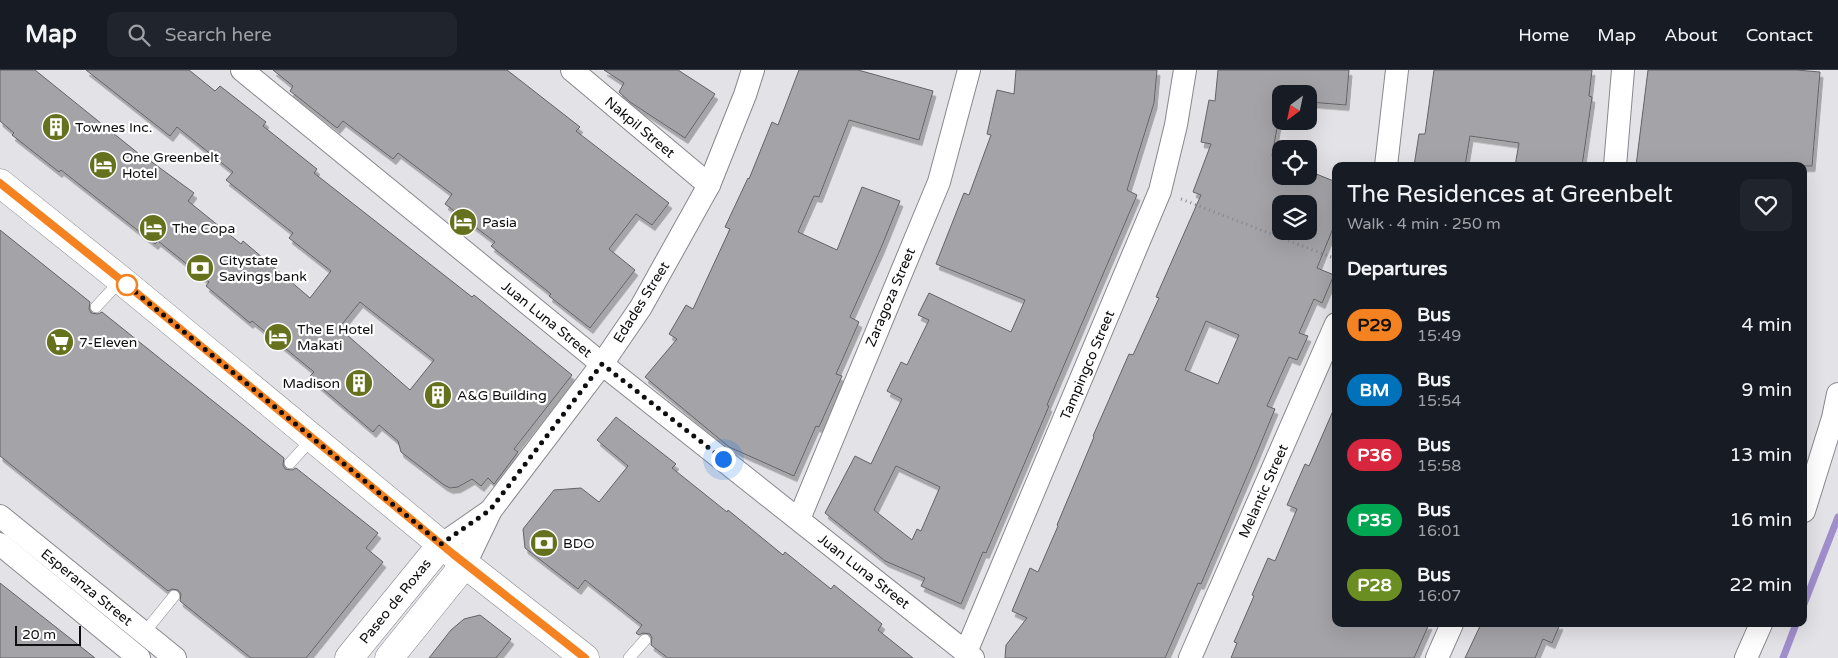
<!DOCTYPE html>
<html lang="en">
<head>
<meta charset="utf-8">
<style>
  :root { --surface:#171b24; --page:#20242c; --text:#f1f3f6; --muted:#9ea1a6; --line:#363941 }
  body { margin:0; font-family:"Varela Round",sans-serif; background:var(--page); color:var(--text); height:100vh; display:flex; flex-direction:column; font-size:19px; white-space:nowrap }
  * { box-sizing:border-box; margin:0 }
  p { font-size:16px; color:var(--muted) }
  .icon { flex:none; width:28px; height:28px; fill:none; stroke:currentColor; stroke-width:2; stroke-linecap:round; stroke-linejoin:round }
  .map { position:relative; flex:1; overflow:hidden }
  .panel { position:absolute; left:1332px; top:92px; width:475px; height:465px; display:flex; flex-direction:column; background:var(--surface); border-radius:10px; box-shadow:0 5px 20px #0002 }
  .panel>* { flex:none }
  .badge { padding:0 10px; border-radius:16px; font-size:18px; line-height:32px }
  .needle { width:32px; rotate:213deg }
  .controls { position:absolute; left:1272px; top:15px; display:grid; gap:10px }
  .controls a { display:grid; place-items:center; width:45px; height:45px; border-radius:10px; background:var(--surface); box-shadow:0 5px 20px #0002; font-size:25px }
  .scale { position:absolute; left:15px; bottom:12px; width:66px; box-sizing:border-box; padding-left:5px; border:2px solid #0e0d0f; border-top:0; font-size:14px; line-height:18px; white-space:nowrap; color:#0e0d0f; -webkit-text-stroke:4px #fff; paint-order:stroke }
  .you { position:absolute; width:25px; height:25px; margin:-12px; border:4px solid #fff; border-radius:50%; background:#1a73e8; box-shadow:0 0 0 8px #1a73e833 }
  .map>.badge { position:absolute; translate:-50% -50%; box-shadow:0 0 0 2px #fff }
  h2 { padding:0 15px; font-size:19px; line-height:45px }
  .round { display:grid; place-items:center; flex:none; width:52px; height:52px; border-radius:10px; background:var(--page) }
  .overview { display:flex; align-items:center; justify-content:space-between; height:85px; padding:0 15px }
  h1 { font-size:24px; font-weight:600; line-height:38px }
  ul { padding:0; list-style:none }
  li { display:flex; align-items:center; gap:15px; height:65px; padding:0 15px }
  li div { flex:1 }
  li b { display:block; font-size:19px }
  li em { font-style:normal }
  li .badge { min-width:55px; font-weight:700; text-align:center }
  header { display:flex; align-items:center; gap:30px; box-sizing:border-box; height:70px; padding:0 25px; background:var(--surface); border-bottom:1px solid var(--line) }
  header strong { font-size:24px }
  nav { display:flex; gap:28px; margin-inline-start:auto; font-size:18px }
  .search { width:350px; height:45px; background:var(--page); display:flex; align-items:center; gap:12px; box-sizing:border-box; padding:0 18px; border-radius:10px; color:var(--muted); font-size:19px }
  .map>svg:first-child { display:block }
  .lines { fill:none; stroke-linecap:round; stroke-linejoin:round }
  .stream { stroke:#a08ecc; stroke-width:7 }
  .building { fill:#a4a3a8; stroke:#636266; fill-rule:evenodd; filter:url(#shadow) }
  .lane-casing { stroke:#88878c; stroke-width:12 }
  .street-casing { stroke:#88878c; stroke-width:24 }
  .secondary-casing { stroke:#88878c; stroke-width:29 }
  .path { stroke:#87868a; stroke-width:3; stroke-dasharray:1 4; stroke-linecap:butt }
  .lane { stroke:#fff; stroke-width:11 }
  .street { stroke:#fff; stroke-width:22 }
  .secondary { stroke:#fff; stroke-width:28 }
  .line-casing { stroke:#fff; stroke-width:11 }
  .line { stroke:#f58220; stroke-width:8 }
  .walk { stroke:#0e0d0f; stroke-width:5; stroke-dasharray:0 9 }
  .stop-dot { fill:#fff; stroke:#f58220; stroke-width:2.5 }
  .labels { text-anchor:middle; stroke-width:4.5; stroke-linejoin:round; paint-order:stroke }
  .poi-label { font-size:14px; fill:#0e0d0f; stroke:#fff; text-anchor:start }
  .street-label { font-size:14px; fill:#0e0d0f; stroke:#fff }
</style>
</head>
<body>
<header>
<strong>Map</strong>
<div class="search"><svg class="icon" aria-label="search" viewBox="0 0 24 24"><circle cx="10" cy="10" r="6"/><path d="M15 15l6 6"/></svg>Search here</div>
<nav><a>Home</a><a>Map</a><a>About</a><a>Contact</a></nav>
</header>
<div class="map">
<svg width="1838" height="588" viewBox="0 0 1838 588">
  <defs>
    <filter id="shadow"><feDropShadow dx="3" dy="5.5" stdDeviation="0" flood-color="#0004"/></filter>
  </defs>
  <rect width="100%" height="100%" fill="#e3e2e7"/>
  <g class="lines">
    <g class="stream">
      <path d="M1804,534L1838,447"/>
      <path d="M1783,588L1796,554"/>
    </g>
  </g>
  <g class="building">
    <path d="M0,0H35L144,88L145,87L194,123L188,131L241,174L243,171L310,228L331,201L289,168L293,163L226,110L233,102L177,57L170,66L86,0H189L215,21L220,16L266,52L263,56L317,99L314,103L472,227L474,225L572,305L514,379L518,382L494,414L488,408L481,416L472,409L458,417L450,418L444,415L401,382L398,371L379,355L373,362L309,307L314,302L252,251L250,253L206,216L209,212L158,171L155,174L61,100L59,102L12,65L14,63L0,51ZM360,232L434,290L410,320L339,258Z"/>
    <path d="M273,0H507L580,57L576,61L669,133L652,155L636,144L609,179L635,200L590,258L549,226L551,224L491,176L495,172L445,134L452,124L398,83L393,89L343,51L337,58L290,21L293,16Z"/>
    <path d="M604,0H678L715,24L685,68L630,32L619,22L624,13Z"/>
    <path d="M799,0H858L933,21L919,70L849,50L819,127L814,126L798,162L837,180L862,117L900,131L881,178L850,247L859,252L836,304L842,306L819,357L816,356L794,406L729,377L645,307L677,269L669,264L686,235L693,239L730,159L725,157L748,108L749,109L772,52L778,55Z"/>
    <path d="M1016,0H1157L1154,33L1127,120L1137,125L1047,335L1049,336L1005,439L986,483L983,482L961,534L921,516L925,508L885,491L825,443L855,386L871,394L902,329L887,321L901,292L907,295L929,250L918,245L929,223L1011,262L1025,230L936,194L964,123L969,125L991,65L987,64L997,20L1014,24ZM896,396L940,417L921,461L917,459L912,470L874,440Z"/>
    <path d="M1218,0H1349L1346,35L1309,32V24H1281V36L1272,86L1281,90V106H1309V101L1336,112V151L1317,198L1334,205L1322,233L1314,229L1299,263L1308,266L1297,290L1289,287L1267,336L1275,339L1256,385L1201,514L1198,513L1165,588H1005L1006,575L1027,548L1012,541L1030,498L1038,502L1058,456L1057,455L1094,367L1093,366L1129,284L1133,285L1159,228L1156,227L1201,125L1193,122L1211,74L1201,72L1209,30L1215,31ZM1281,134H1309V161H1281ZM1206,251L1239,265L1218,314L1185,300Z"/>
    <path d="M1434,0H1592L1589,26L1592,27L1582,96H1515L1519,73L1470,66L1465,96H1414L1419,64H1425Z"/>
    <path d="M1648,0H1796L1820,2L1812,96H1636Z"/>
    <path d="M0,160L90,232L89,239L91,243L98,244L102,242L284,388L283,395L285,399L292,400L296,398L378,463L366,478L383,492L306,588H251L180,531L181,524L178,520L172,519L168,521L0,386Z"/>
    <path d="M1336,334V554H1429L1414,588H1231L1237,573L1234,572L1254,526L1252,525L1268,488L1275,491L1297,439L1287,435L1305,394L1309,396Z"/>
    <path d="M616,347L676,394L672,398L727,442L728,440L783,485L785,482L831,519L834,515L882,554L878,560L913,588H668L651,575L652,568L650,564L643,563L639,565L636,563L642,555L585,510L578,519L525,478L523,459L554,420L581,418L599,432L628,396L597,370Z"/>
    <path d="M0,513L95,588H0Z"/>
    <path d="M480,545L511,569L496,588H429L451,560L464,549Z"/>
    <path d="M1481,554H1560L1552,573L1543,569L1535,588H1465Z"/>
  </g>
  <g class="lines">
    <defs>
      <g id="lane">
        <path d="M96,237L121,210"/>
        <path d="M290,393L312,369"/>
        <path d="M144,563L174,526"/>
        <path d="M629,588L645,570"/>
      </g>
      <g id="street">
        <path d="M242,0L602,294L973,588"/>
        <path d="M572,0L709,115"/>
        <path d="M1386,96L1397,0"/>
        <path d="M1615,96L1623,0"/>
        <path d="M1804,441L1833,348L1838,324"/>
        <path d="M0,446L175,588"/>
        <path d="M799,449L939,112L969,0"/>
        <path d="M0,474L139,588"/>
        <path d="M441,475L490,441"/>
        <path d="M465,494L491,440L602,294L641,237L709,115L745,25L753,0"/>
        <path d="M966,582L1160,121L1176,55L1185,0"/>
        <path d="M1190,588L1336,254"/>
        <path d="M1437,588L1452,554"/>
        <path d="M1746,588L1761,554"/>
      </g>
      <g id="secondary">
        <path d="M0,113L121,210L465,494L585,588"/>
        <path d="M349,588L441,475"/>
        <path d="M389,588L465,494"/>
      </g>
    </defs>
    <use href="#lane" class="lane-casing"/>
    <use href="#street" class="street-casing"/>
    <use href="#secondary" class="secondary-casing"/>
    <path class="path" d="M1181,129L1336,189"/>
    <use href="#lane" class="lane"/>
    <use href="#street" class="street"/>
    <use href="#secondary" class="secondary"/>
  </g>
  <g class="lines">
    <defs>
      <path id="line" d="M0,113L121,210L453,484L585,588"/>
    </defs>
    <use href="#line" class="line-casing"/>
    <use href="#line" class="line"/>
    <path class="walk" d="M127,215L121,210L441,474L490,440L602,294L723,389"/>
  </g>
  <defs>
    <symbol id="building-disc" viewBox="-11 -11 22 22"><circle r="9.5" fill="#65711c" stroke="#fff"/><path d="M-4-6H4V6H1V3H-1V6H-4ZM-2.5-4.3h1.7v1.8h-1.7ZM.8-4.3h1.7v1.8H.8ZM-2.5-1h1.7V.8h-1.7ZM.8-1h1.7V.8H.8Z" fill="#fff"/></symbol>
    <symbol id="hotel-disc" viewBox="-11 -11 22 22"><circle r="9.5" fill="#65711c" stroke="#fff"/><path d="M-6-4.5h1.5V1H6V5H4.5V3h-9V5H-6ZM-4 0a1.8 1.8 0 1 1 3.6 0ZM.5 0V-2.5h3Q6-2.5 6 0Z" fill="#fff"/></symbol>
    <symbol id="bank-disc" viewBox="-11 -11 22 22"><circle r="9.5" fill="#65711c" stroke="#fff"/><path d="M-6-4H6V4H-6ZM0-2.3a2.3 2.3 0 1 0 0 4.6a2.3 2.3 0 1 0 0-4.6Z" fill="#fff"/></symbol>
    <symbol id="supermarket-disc" viewBox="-11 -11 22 22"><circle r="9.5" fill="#65711c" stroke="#fff"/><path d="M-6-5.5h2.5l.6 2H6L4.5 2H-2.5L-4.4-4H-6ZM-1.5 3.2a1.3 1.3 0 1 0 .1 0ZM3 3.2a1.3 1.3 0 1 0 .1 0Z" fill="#fff"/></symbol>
  </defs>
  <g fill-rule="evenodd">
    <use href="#building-disc" x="40" y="41" width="32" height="32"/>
    <use href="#hotel-disc" x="87" y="79" width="32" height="32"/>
    <use href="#hotel-disc" x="447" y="136" width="32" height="32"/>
    <use href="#hotel-disc" x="137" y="142" width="32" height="32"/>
    <use href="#bank-disc" x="184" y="182" width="32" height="32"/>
    <use href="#hotel-disc" x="262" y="251" width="32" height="32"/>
    <use href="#supermarket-disc" x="44" y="256" width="32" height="32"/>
    <use href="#building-disc" x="343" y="297" width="32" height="32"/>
    <use href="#building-disc" x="422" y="309" width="32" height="32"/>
    <use href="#bank-disc" x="528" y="457" width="32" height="32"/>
  </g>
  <circle class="stop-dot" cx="127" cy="215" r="10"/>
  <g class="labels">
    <g class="poi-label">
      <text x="75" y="62">Townes Inc.</text>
      <text x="122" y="92">One Greenbelt<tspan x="122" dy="16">Hotel</tspan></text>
      <text x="482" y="157">Pasia</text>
      <text x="172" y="163">The Copa</text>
      <text x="219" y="195">Citystate<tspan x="219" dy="16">Savings bank</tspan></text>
      <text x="297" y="264">The E Hotel<tspan x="297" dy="16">Makati</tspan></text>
      <text x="79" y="277">7-Eleven</text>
      <text x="340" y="318" text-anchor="end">Madison</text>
      <text x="457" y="330">A&amp;G Building</text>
      <text x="563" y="478">BDO</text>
    </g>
    <g class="street-label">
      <text transform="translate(640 57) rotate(40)" y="5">Nakpil Street</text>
      <text transform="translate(890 227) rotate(-67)" y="5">Zaragoza Street</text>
      <text transform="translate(641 232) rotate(-58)" y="5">Edades Street</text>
      <text transform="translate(547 249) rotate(39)" y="5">Juan Luna Street</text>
      <text transform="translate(1087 295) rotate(-67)" y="5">Tampingco Street</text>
      <text transform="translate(1263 421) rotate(-66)" y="5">Melantic Street</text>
      <text transform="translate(864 501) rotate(38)" y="5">Juan Luna Street</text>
      <text transform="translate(87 517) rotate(39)" y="5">Esperanza Street</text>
      <text transform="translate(395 531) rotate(-51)" y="5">Paseo de Roxas</text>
    </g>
  </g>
</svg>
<div class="controls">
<a><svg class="needle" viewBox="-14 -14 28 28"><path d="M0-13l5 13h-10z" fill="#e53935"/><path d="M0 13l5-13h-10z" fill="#9ea1a6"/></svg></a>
<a><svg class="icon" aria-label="locate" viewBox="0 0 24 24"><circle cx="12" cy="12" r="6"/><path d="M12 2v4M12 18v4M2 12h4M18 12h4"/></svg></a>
<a><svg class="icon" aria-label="layers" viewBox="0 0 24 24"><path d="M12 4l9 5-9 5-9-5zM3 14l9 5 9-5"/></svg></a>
</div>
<div class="scale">20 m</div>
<div class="you" style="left:723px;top:389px"></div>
<section class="panel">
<div class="overview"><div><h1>The Residences at Greenbelt</h1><p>Walk · 4 min · 250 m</p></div><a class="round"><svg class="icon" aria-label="heart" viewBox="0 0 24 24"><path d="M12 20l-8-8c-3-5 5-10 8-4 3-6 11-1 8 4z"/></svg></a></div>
<h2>Departures</h2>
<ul>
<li><span class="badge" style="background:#f58220;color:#111">P29</span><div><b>Bus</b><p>15:49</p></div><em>4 min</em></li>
<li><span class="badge" style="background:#0072bc;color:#fff">BM</span><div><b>Bus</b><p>15:54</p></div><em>9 min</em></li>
<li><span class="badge" style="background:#d7263d;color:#fff">P36</span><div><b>Bus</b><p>15:58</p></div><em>13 min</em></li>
<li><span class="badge" style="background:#00a651;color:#fff">P35</span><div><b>Bus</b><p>16:01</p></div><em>16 min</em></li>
<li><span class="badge" style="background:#6b8e23;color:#fff">P28</span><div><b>Bus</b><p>16:07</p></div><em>22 min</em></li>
</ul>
</section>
</div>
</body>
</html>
